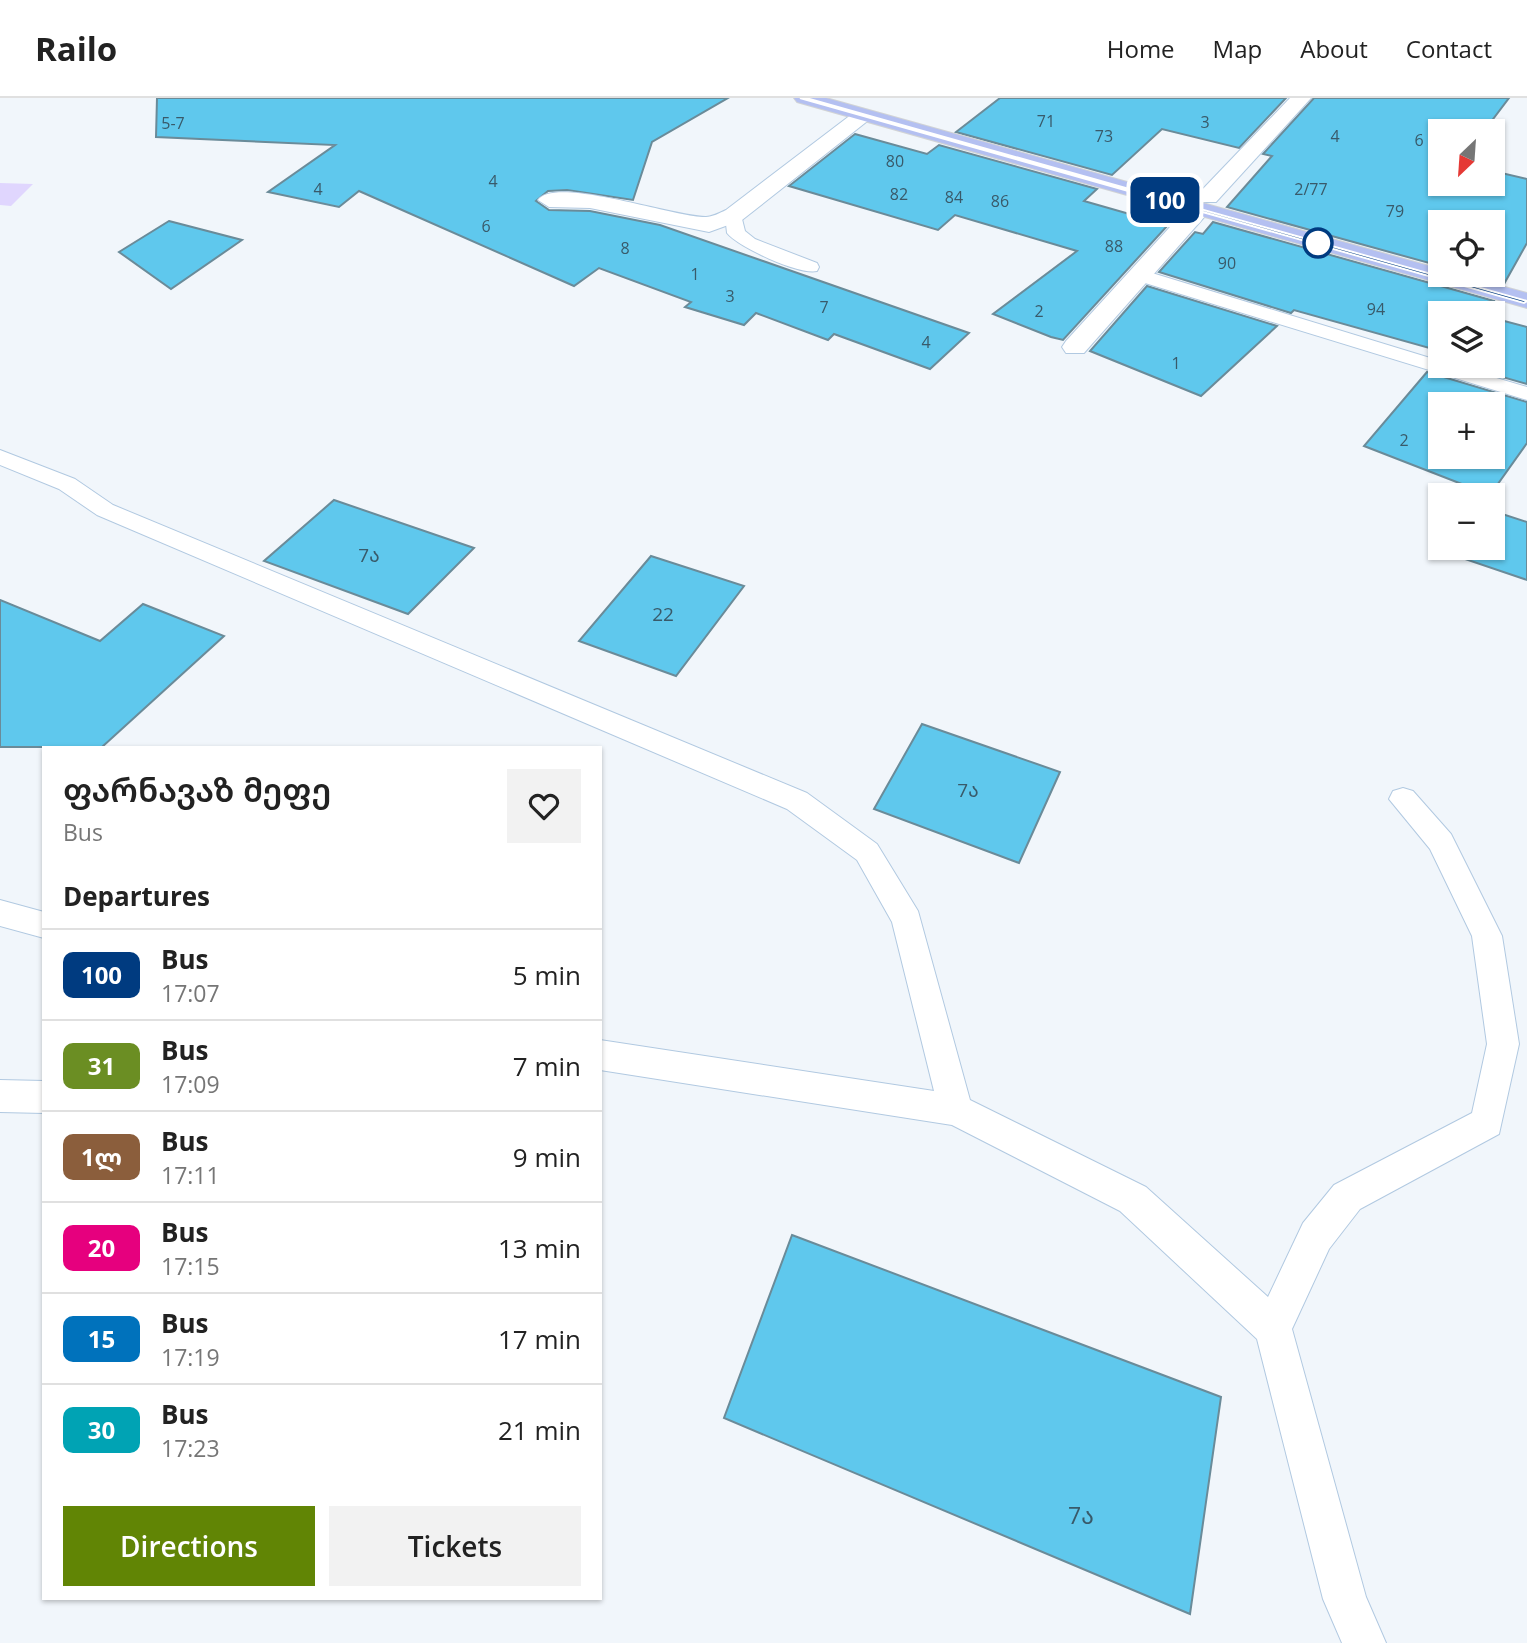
<!DOCTYPE html>
<html lang="en">
<head>
<meta charset="utf-8">
<style>
  :root { --surface:#fff; --page:#f2f2f2; --text:#222; --muted:#767676; --line:#e0e0e0; --accent:#618505 }
  body { margin:0; font-family:"Open Sans","Noto Sans Georgian",sans-serif; background:var(--page); color:var(--text); height:100vh; display:flex; flex-direction:column; font-size:26px; white-space:nowrap }
  * { box-sizing:border-box; margin:0 }
  p { font-size:23px; color:var(--muted) }
  .icon { flex:none; width:38px; height:38px; fill:none; stroke:currentColor; stroke-width:2; stroke-linecap:round; stroke-linejoin:round }
  .map { position:relative; flex:1; overflow:hidden }
  .drawer { position:absolute; left:42px; top:648px; width:560px; height:854px; display:flex; flex-direction:column; background:var(--surface); border-radius:0px; box-shadow:0 2px 5px #0004 }
  .drawer>* { flex:none }
  .badge { padding:0 14px; border-radius:10px; font-size:24px; line-height:46px }
  .needle { width:46px; rotate:205deg }
  .fabs { position:absolute; left:1428px; top:21px; display:grid; gap:14px }
  .fabs a { display:grid; place-items:center; width:77px; height:77px; border-radius:0px; background:var(--surface); box-shadow:0 2px 5px #0004; font-size:35px }
  .map>.badge { position:absolute; translate:-50% -50%; box-shadow:0 0 0 4px #fff }
  h2 { padding:0 21px; font-size:26px; line-height:63px }
  .round { display:grid; place-items:center; flex:none; width:74px; height:74px; border-radius:0px; background:var(--page) }
  .overview { display:flex; align-items:center; justify-content:space-between; height:119px; padding:0 21px }
  h1 { font-size:33px; font-weight:600; line-height:52px }
  .primary-button { display:flex; gap:14px; margin-top:auto; padding:14px 21px }
  .primary-button a { flex:1; height:80px; border-radius:0px; background:var(--accent); color:#fff; font-size:28px; font-weight:600; line-height:80px; text-align:center }
  .primary-button a+a { background:var(--page); color:var(--text) }
  ul { padding:0; list-style:none }
  li { display:flex; align-items:center; gap:21px; height:91px; padding:0 21px; border-top:2px solid var(--line) }
  li div { flex:1 }
  li b { display:block; font-size:26px }
  li em { font-style:normal }
  li .badge { min-width:77px; font-weight:700; text-align:center }
  header { display:flex; align-items:center; gap:42px; box-sizing:border-box; height:98px; padding:0 35px; background:var(--surface); border-bottom:2px solid var(--line) }
  header strong { font-size:33px }
  nav { display:flex; gap:38px; margin-inline-start:auto; font-size:24px }
  .map>svg:first-child { display:block }
  .green { fill:#e0d6fe }
  .building { fill:#5fc8ed; stroke:#6a8b99; stroke-width:2; fill-rule:evenodd }
  .lines { fill:none; stroke-linecap:round; stroke-linejoin:round }
  .service-casing { stroke:#b1c9e1; stroke-width:2 }
  .minor-casing { stroke:#b1c9e1; stroke-width:2 }
  .primary-casing { stroke:#d1d3d5; stroke-width:2 }
  .service { fill:#fff; fill-rule:evenodd }
  .minor { fill:#fff; fill-rule:evenodd }
  .primary { fill:#b4c0f1; fill-rule:evenodd }
  .line { fill:#003b80; stroke:#fff; stroke-width:2 }
  .stop-dot { fill:#fff; stroke:#003b80; stroke-width:3.5 }
  .labels { text-anchor:middle; stroke-width:5; stroke-linejoin:round; paint-order:stroke }
  .far-number-label { font-size:16px; fill:#395a6a }
  .number-label { font-size:19px; fill:#395a6a }
  .near-number-label { font-size:23px; fill:#395a6a }
</style>
</head>
<body>
<header>
<strong>Railo</strong>
<nav><a>Home</a><a>Map</a><a>About</a><a>Contact</a></nav>
</header>
<div class="map">
<svg width="1527" height="1545" viewBox="0 0 1527 1545">
  <rect width="100%" height="100%" fill="#f1f6fb"/>
  <path class="green" d="M0,85L33,86L11,108L0,107Z"/>
  <g class="building">
    <path d="M157,0H728L652,44L633,102L567,92L548,93L536,103L549,112L590,113L660,127L969,235L930,271L834,236L828,242L756,215L744,227L685,209L691,204L599,170L574,188L359,93L339,109L268,94L335,47L156,39Z"/>
    <path d="M1000,0H1286L1239,50L1162,31L1112,77L956,34Z"/>
    <path d="M1314,0H1509L1484,33H1440V86H1493V73L1527,81V145L1504,186L1470,177H1493V124H1440V168L1227,109L1272,58L1263,56Z"/>
    <path d="M855,36L927,56L939,47L1097,91L1084,103L1168,127L1063,242L1051,239L993,216L1077,153L955,117L938,132L789,88Z"/>
    <path d="M169,123L242,142L171,191L119,154Z"/>
    <path d="M1213,124L1494,203L1488,215H1440V253L1294,212L1291,215L1159,174L1195,134L1203,136Z"/>
    <path d="M1147,188L1277,228L1201,298L1090,253Z"/>
    <path d="M1493,220L1527,229V286L1464,268H1493Z"/>
    <path d="M1427,274L1527,304V345L1490,397L1364,348ZM1440,306H1493V359H1440Z"/>
    <path d="M334,402L474,450L408,516L264,463Z"/>
    <path d="M1493,413L1527,424V482L1453,457L1456,450H1493Z"/>
    <path d="M651,458L744,488L676,578L579,543Z"/>
    <path d="M0,502L100,543L143,506L224,538L102,649H0Z"/>
    <path d="M922,626L1060,674L1019,765L874,711Z"/>
    <path d="M792,1137L1221,1299L1190,1516L724,1320Z"/>
  </g>
  <g class="lines">
    <defs>
      <g id="service">
        <path d="M734,112L740,113L745,133L755,141L817,165L819,169L817,173C799,177 738,149 727,135L725,117Z"/>
        <path d="M1139,171L1440,263V268H1456L1527,289V302L1132,181L1130,177L1132,173Z"/>
        <path d="M0,352L75,381L113,407L807,695L877,746L918,813L970,1002L1146,1089L1268,1199L1303,1125L1334,1087L1472,1015L1487,946L1472,838L1430,751L1389,701L1393,693L1403,690L1413,693L1451,736L1502,838L1519,946L1499,1036L1360,1111L1329,1151L1292,1231L1366,1499L1386,1545H1342L1323,1501L1257,1241L1120,1113L952,1027L600,972V942L934,993L892,824L857,762L787,711L97,417L59,391L0,367Z"/>
        <path d="M0,802L44,814V840L0,828Z"/>
        <path d="M0,982L44,983V1015L0,1014Z"/>
      </g>
      <g id="minor">
        <path d="M1290,0H1311L1216,104H1200L1197,99L1200,94Z"/>
        <path d="M863,11L873,17L870,21L742,122L709,134L590,110L549,109L538,102C555,77 676,120 706,119C712,119 720,115 726,112L856,13Z"/>
        <path d="M1198,105L1209,112L1206,117L1084,255H1066L1062,249L1066,243L1190,107Z"/>
      </g>
      <path id="primary" d="M794,0H826L1440,171V177H1461L1527,195V210L797,4Z"/>
    </defs>
    <use href="#service" class="service-casing"/>
    <use href="#minor" class="minor-casing"/>
    <use href="#primary" class="primary-casing"/>
    <use href="#service" class="service"/>
    <use href="#minor" class="minor"/>
    <use href="#primary" class="primary"/>
  </g>
  <path class="line" d="M800,0H806L1527,203L1524,205Z"/>
  <circle class="stop-dot" cx="1318" cy="145" r="14"/>
  <g class="labels">
    <g class="far-number-label">
      <text x="1046" y="29">71</text>
      <text x="1205" y="30">3</text>
      <text x="173" y="31">5-7</text>
      <text x="1104" y="44">73</text>
      <text x="1335" y="44">4</text>
      <text x="1419" y="48">6</text>
      <text x="895" y="69">80</text>
      <text x="493" y="89">4</text>
      <text x="318" y="97">4</text>
      <text x="1311" y="97">2/77</text>
      <text x="899" y="102">82</text>
      <text x="954" y="105">84</text>
      <text x="1000" y="109">86</text>
      <text x="1395" y="119">79</text>
      <text x="486" y="134">6</text>
      <text x="1114" y="154">88</text>
      <text x="625" y="156">8</text>
      <text x="1227" y="171">90</text>
      <text x="695" y="182">1</text>
      <text x="730" y="204">3</text>
      <text x="824" y="215">7</text>
      <text x="1376" y="217">94</text>
      <text x="1039" y="219">2</text>
      <text x="926" y="250">4</text>
      <text x="1176" y="271">1</text>
      <text x="1404" y="348">2</text>
    </g>
    <g class="number-label">
      <text x="369" y="464">7ა</text>
      <text x="663" y="523">22</text>
      <text x="968" y="699">7ა</text>
    </g>
    <g class="near-number-label">
      <text x="1081" y="1426">7ა</text>
    </g>
  </g>
</svg>
<div class="fabs">
<a><svg class="needle" viewBox="-14 -14 28 28"><path d="M0-13l5 13h-10z" fill="#e53935"/><path d="M0 13l5-13h-10z" fill="#767676"/></svg></a>
<a><svg class="icon" aria-label="locate" viewBox="0 0 24 24"><circle cx="12" cy="12" r="6"/><path d="M12 2v4M12 18v4M2 12h4M18 12h4"/></svg></a>
<a><svg class="icon" aria-label="layers" viewBox="0 0 24 24"><path d="M12 4l9 5-9 5-9-5zM3 14l9 5 9-5"/></svg></a>
<a>+</a>
<a>−</a>
</div>
<b class="badge" style="left:1165px;top:102px;background:#003b80;color:#fff">100</b>
<section class="drawer">
<div class="overview"><div><h1>ფარნავაზ მეფე</h1><p>Bus</p></div><a class="round"><svg class="icon" aria-label="heart" viewBox="0 0 24 24"><path d="M12 20l-8-8c-3-5 5-10 8-4 3-6 11-1 8 4z"/></svg></a></div>
<h2>Departures</h2>
<ul>
<li><span class="badge" style="background:#003b80;color:#fff">100</span><div><b>Bus</b><p>17:07</p></div><em>5 min</em></li>
<li><span class="badge" style="background:#6b8e23;color:#fff">31</span><div><b>Bus</b><p>17:09</p></div><em>7 min</em></li>
<li><span class="badge" style="background:#8b5e3c;color:#fff">1ლ</span><div><b>Bus</b><p>17:11</p></div><em>9 min</em></li>
<li><span class="badge" style="background:#e6007e;color:#fff">20</span><div><b>Bus</b><p>17:15</p></div><em>13 min</em></li>
<li><span class="badge" style="background:#0072bc;color:#fff">15</span><div><b>Bus</b><p>17:19</p></div><em>17 min</em></li>
<li><span class="badge" style="background:#00a3b4;color:#fff">30</span><div><b>Bus</b><p>17:23</p></div><em>21 min</em></li>
</ul>
<div class="primary-button"><a>Directions</a><a>Tickets</a></div>
</section>
</div>
</body>
</html>
